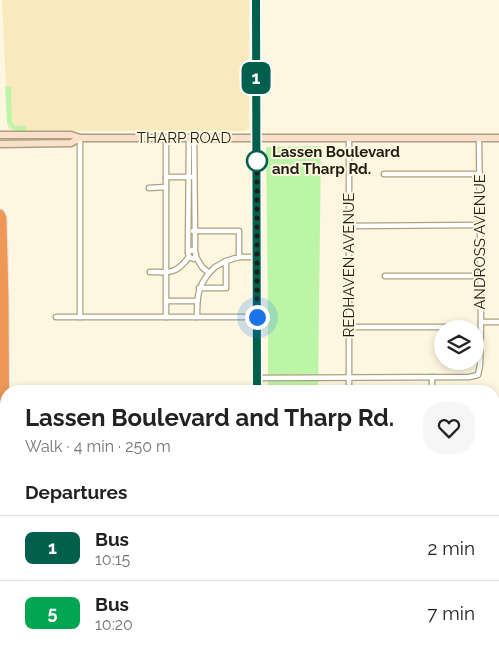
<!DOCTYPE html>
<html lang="en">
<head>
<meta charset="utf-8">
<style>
  :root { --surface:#fff; --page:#f6f6f6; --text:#222; --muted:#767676; --line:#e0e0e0 }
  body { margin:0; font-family:Raleway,sans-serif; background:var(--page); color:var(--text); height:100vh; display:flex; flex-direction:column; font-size:19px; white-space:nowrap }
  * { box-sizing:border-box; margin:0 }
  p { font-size:16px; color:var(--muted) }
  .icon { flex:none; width:28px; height:28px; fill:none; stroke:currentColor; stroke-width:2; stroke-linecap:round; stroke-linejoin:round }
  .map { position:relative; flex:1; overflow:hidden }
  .details { position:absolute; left:0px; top:385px; width:500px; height:271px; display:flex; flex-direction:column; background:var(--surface); border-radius:20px 20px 0 0; box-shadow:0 2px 8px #0003 }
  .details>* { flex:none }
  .badge { padding:0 10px; border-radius:8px; font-size:18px; line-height:32px }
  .tools { position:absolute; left:434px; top:320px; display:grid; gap:10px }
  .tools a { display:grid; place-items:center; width:50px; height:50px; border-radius:50%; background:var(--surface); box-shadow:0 2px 8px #0003; font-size:25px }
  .you { position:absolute; width:25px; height:25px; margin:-12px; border:4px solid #fff; border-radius:50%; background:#1a73e8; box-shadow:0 0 0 8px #1a73e833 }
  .map>.badge { position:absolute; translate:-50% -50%; box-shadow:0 0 0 2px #fff }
  h2 { padding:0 25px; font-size:19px; line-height:45px }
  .round { display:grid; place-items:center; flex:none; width:52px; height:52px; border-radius:20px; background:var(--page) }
  .head { display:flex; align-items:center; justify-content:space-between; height:85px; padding:0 25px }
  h1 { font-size:24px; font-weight:700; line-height:38px }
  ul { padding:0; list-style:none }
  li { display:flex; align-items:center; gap:15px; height:65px; padding:0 25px; border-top:1px solid var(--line) }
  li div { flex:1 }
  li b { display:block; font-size:19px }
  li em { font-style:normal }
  li .badge { min-width:55px; font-weight:700; text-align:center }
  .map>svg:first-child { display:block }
  .built { fill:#f8eabe }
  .green { fill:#bdf5a8 }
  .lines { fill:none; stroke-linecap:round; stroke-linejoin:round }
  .street-casing { stroke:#aca17f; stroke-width:7 }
  .secondary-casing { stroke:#aca17f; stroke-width:9 }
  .highway-casing { stroke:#e4e4e2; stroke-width:11 }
  .street { stroke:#fff; stroke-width:4.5 }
  .secondary { stroke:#fae0cc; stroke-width:6 }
  .highway { stroke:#ee9756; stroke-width:9 }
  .line-casing { stroke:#fff; stroke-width:11 }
  .line { stroke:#00604c; stroke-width:8 }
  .walk { stroke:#211d10; stroke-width:5; stroke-dasharray:0 9 }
  .stop-dot { fill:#fff; stroke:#00604c; stroke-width:2.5 }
  .labels { text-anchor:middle; stroke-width:4; stroke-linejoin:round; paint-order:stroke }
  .street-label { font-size:15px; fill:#211d10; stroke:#fdf7e1 }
  .stop-label { font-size:15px; font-weight:bold; fill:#211d10; stroke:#fdf7e1; text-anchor:start }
</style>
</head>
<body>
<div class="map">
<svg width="499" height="656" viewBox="0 0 499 656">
  <rect width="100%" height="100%" fill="#fdf7e1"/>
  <g class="built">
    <path d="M2,0H249V128L245,131H15L11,130L8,128Z"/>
    <rect x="165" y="650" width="212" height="6"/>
  </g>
  <g class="green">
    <path d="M5,86L11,87V93H12L11,99L12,123L16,126H26V131H15L7,123Z"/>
    <path d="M321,146L318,391H268V312L266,147Z"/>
    <rect x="10" y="650" width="147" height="6"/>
  </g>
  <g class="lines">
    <defs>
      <g id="street">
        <path d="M80,138V317"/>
        <path d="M166,138V301H197"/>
        <path d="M194,138L195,238V252L196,254L194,259L189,257L188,253L190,251L192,250L195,252"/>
        <path d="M349,138V391"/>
        <path d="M384,174H480"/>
        <path d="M166,177H191"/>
        <path d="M149,188L166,187"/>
        <path d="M349,226L480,225"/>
        <path d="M193,231H239V257L226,261"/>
        <path d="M188,252L189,138"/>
        <path d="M196,257L202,267L209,273C197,288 197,299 197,317"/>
        <path d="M239,257H257"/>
        <path d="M150,272C170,272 175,275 189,257"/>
        <path d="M385,276H480"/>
        <path d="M199,288H226V261L215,267L209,273"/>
        <path d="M56,317H257"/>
        <path d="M166,317V301"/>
        <path d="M481,322H499"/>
        <path d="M349,327H445"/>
        <path d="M257,378L469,377L478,375L480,365L481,322L479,138"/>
        <path d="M432,391V377"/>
        <path d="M159,656V650"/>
      </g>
      <g id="secondary">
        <path d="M256,0L257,391"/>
        <path d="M0,135H71L80,138H499"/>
        <path d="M0,144L71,143L80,138"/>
      </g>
      <path id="highway" d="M0,214L2,218L4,300L6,656"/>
    </defs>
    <use href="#street" class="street-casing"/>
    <use href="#secondary" class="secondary-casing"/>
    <use href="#highway" class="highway-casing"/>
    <use href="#street" class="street"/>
    <use href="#secondary" class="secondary"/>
    <use href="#highway" class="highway"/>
  </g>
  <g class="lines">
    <defs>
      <path id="line" d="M256,0L257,391"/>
    </defs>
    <use href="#line" class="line-casing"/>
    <use href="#line" class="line"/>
    <path class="walk" d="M257,317V159V161"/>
  </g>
  <circle class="stop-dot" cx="257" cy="161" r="10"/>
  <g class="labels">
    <g class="street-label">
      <text x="184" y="143">THARP ROAD</text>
      <text transform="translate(480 242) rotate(-90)" y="5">ANDROSS AVENUE</text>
      <text transform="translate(349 265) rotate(-90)" y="5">REDHAVEN AVENUE</text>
    </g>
    <g class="stop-label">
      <text x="272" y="157">Lassen Boulevard<tspan x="272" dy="17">and Tharp Rd.</tspan></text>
    </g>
  </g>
</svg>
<div class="tools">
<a><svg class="icon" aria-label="layers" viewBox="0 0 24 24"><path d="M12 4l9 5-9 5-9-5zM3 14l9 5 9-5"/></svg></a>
</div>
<div class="you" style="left:257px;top:317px"></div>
<b class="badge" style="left:256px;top:78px;background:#00604c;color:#fff">1</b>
<section class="details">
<div class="head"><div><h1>Lassen Boulevard and Tharp Rd.</h1><p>Walk · 4 min · 250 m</p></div><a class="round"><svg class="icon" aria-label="heart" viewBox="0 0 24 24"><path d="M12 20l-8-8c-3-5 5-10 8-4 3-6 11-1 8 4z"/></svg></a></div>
<h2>Departures</h2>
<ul>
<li><span class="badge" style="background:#00604c;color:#fff">1</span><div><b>Bus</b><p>10:15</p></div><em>2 min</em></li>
<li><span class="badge" style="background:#00a651;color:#fff">5</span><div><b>Bus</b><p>10:20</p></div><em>7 min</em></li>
</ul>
</section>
</div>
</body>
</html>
